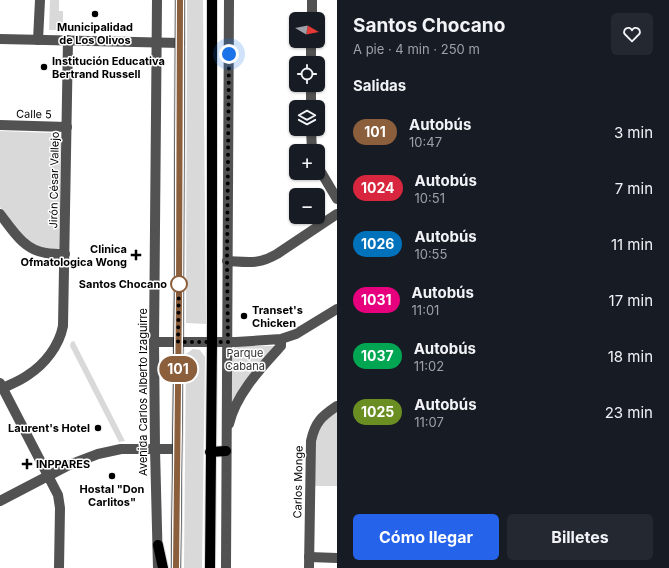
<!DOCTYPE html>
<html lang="es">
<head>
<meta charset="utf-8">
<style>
  :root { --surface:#171b24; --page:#242831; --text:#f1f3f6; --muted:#9ea1a6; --accent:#2563eb }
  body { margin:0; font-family:Inter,sans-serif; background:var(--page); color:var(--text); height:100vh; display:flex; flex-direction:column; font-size:15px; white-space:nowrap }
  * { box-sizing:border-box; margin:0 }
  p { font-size:13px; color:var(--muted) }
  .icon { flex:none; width:22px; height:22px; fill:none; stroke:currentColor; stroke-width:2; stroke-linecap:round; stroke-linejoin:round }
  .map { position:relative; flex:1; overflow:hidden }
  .side { display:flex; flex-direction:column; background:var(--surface); width:332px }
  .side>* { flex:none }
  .badge { padding:0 8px; border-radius:13px; font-size:14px; line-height:26px }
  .needle { width:26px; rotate:99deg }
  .buttons { position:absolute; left:289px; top:12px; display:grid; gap:8px }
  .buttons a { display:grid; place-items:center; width:36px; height:36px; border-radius:6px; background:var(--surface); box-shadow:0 1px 3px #0004; font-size:20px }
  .you { position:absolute; width:20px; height:20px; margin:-10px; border:3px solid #fff; border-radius:50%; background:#1a73e8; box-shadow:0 0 0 6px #1a73e833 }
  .map>.badge { position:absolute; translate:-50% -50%; box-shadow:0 0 0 2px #fff }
  h2 { padding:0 16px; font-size:15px; line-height:36px }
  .round { display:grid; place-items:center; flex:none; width:42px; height:42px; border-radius:6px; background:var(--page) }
  .summary { display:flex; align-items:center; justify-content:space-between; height:68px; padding:0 16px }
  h1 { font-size:19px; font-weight:700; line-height:30px }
  .cta { display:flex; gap:8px; margin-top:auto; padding:8px 16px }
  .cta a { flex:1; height:46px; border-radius:6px; background:var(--accent); color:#fff; font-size:16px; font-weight:700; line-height:46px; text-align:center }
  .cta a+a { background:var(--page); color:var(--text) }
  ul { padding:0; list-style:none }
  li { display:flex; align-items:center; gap:12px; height:56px; padding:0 16px }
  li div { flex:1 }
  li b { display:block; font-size:15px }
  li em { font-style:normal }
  li .badge { min-width:44px; font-weight:700; text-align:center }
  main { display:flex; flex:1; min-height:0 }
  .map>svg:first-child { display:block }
  .green { fill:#d9d9d9 }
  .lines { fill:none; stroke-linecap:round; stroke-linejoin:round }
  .major-casing { stroke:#dbdbdb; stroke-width:12 }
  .minor { stroke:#525252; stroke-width:10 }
  .major { stroke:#000; stroke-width:10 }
  .line-casing { stroke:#fff; stroke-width:9 }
  .line { stroke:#8b5e3c; stroke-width:6 }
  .walk { stroke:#000; stroke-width:4; stroke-dasharray:0 7.2 }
  .poi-dot { fill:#000; stroke:#fff; stroke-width:1.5 }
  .stop-dot { fill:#fff; stroke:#8b5e3c; stroke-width:2 }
  .labels { text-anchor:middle; stroke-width:3; stroke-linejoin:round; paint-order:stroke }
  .poi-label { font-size:11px; font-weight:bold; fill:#000; stroke:#fff; text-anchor:start }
  .street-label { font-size:11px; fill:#000; stroke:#fff }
  .stop-label { font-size:11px; font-weight:bold; fill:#000; stroke:#fff; text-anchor:end }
  .park-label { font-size:11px; fill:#303030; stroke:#fff }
</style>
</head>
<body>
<main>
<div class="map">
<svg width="337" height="568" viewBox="0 0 337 568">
  <rect width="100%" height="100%" fill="#fff"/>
  <g class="green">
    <path d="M50,0H59V11H63V30H49Z"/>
    <path d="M187,0H203L206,324L186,323Z"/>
    <path d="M0,131L54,133C59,134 61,136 61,141L59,248L56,250L40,247L29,241L19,232L0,207Z"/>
    <path d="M74,341L125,441L119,442L70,346L71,342Z"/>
    <path d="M236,346H275L229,410L231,355L232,349Z"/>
    <path d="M193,349L200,350L205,357L202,568H184L186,354Z"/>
    <path d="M337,406V486H310L313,432Z"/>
  </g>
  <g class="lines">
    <defs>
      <g id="major">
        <path d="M210,452L226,451"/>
        <path d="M158,545L163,568"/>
        <path d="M176,568L179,284L180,0"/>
        <path d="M210,568L212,342V0"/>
      </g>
    </defs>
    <use href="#major" class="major-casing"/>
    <g class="minor">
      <path d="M157,0L154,342L155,449L158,568"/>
      <path d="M312,19V0"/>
      <path d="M0,39L180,43"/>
      <path d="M38,40L40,0"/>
      <path d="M311,63V41"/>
      <path d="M311,107V85"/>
      <path d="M0,125L67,127"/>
      <path d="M311,129L312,151"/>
      <path d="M318,167L337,199"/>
      <path d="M0,214C13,231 24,250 46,253C52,254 59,254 65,254"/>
      <path d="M227,261C248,262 258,265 277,254L337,214"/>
      <path d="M154,342H236L281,339L296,334L337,309"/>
      <path d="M0,383L58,495L60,508L59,568"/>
      <path d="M3,388C11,384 20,381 28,375C45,364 59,346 63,326L68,40"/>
      <path d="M229,424C236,394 261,368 281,346V342L277,340"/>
      <path d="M0,501L69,465L98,454L121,449H177"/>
      <path d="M309,557L337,558"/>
      <path d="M226,568L229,0"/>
      <path d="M309,568L311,441C315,422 322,416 337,406"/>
    </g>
    <use href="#major" class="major"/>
  </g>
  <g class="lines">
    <defs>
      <path id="line" d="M176,568L179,298L180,0"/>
    </defs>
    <use href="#line" class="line-casing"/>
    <use href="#line" class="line"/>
    <path class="walk" d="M179,284L178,342H228L227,261L229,54"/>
  </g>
  <g class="poi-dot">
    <circle cx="95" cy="14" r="4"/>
    <circle cx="44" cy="67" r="4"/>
    <path d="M134 249h4v4h4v4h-4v4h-4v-4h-4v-4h4z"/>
    <circle cx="244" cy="316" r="4"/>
    <circle cx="98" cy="428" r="4"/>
    <path d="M25 458h4v4h4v4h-4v4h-4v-4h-4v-4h4z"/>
    <circle cx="112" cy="476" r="4"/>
  </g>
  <circle class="stop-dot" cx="179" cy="284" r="8"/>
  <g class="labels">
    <g class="poi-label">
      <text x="95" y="31" text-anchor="middle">Municipalidad<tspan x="95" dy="13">de Los Olivos</tspan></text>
      <text x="52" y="65">Institución Educativa<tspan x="52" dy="13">Bertrand Russell</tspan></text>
      <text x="127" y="253" text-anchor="end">Clinica<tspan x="127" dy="13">Ofmatologica Wong</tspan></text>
      <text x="252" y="314">Transet's<tspan x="252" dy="13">Chicken</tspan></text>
      <text x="90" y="432" text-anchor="end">Laurent's Hotel</text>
      <text x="36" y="468">INPPARES</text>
      <text x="112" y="493" text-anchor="middle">Hostal "Don<tspan x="112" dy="13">Carlitos"</tspan></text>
    </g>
    <g class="street-label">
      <text transform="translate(34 114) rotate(1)" y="4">Calle 5</text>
      <text transform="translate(54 180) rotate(-89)" y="4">Jirón César Vallejo</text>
      <text transform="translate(143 392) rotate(-90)" y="4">Avenida Carlos Alberto Izaguirre</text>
      <text transform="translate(298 482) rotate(-89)" y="4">Carlos Monge</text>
    </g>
    <g class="stop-label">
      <text x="167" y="288">Santos Chocano</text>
    </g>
    <g class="park-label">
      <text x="245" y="357">Parque<tspan x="245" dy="13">Cabana</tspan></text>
    </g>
  </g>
</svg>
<div class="buttons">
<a><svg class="needle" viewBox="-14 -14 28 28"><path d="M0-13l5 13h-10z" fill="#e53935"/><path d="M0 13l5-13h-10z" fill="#9ea1a6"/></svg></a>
<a><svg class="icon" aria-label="locate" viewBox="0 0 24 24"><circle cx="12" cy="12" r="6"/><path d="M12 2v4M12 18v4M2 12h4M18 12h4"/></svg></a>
<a><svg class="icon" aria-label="layers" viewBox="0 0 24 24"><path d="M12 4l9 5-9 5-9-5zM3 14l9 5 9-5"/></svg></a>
<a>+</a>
<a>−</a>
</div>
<div class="you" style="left:229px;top:54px"></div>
<b class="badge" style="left:178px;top:369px;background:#8b5e3c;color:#fff">101</b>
</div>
<section class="side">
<div class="summary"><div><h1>Santos Chocano</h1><p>A pie · 4 min · 250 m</p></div><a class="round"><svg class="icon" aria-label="heart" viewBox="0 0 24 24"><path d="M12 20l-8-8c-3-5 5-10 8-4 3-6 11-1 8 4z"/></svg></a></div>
<h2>Salidas</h2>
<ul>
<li><span class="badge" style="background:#8b5e3c;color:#fff">101</span><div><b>Autobús</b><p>10:47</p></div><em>3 min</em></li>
<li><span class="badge" style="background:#d7263d;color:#fff">1024</span><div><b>Autobús</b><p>10:51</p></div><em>7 min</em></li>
<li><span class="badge" style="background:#0072bc;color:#fff">1026</span><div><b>Autobús</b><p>10:55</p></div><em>11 min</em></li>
<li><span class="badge" style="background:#e6007e;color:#fff">1031</span><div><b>Autobús</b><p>11:01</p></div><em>17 min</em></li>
<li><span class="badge" style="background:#00a651;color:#fff">1037</span><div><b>Autobús</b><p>11:02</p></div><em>18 min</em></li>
<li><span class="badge" style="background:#6b8e23;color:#fff">1025</span><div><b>Autobús</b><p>11:07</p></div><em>23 min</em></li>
</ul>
<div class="cta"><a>Cómo llegar</a><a>Billetes</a></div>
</section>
</main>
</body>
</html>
